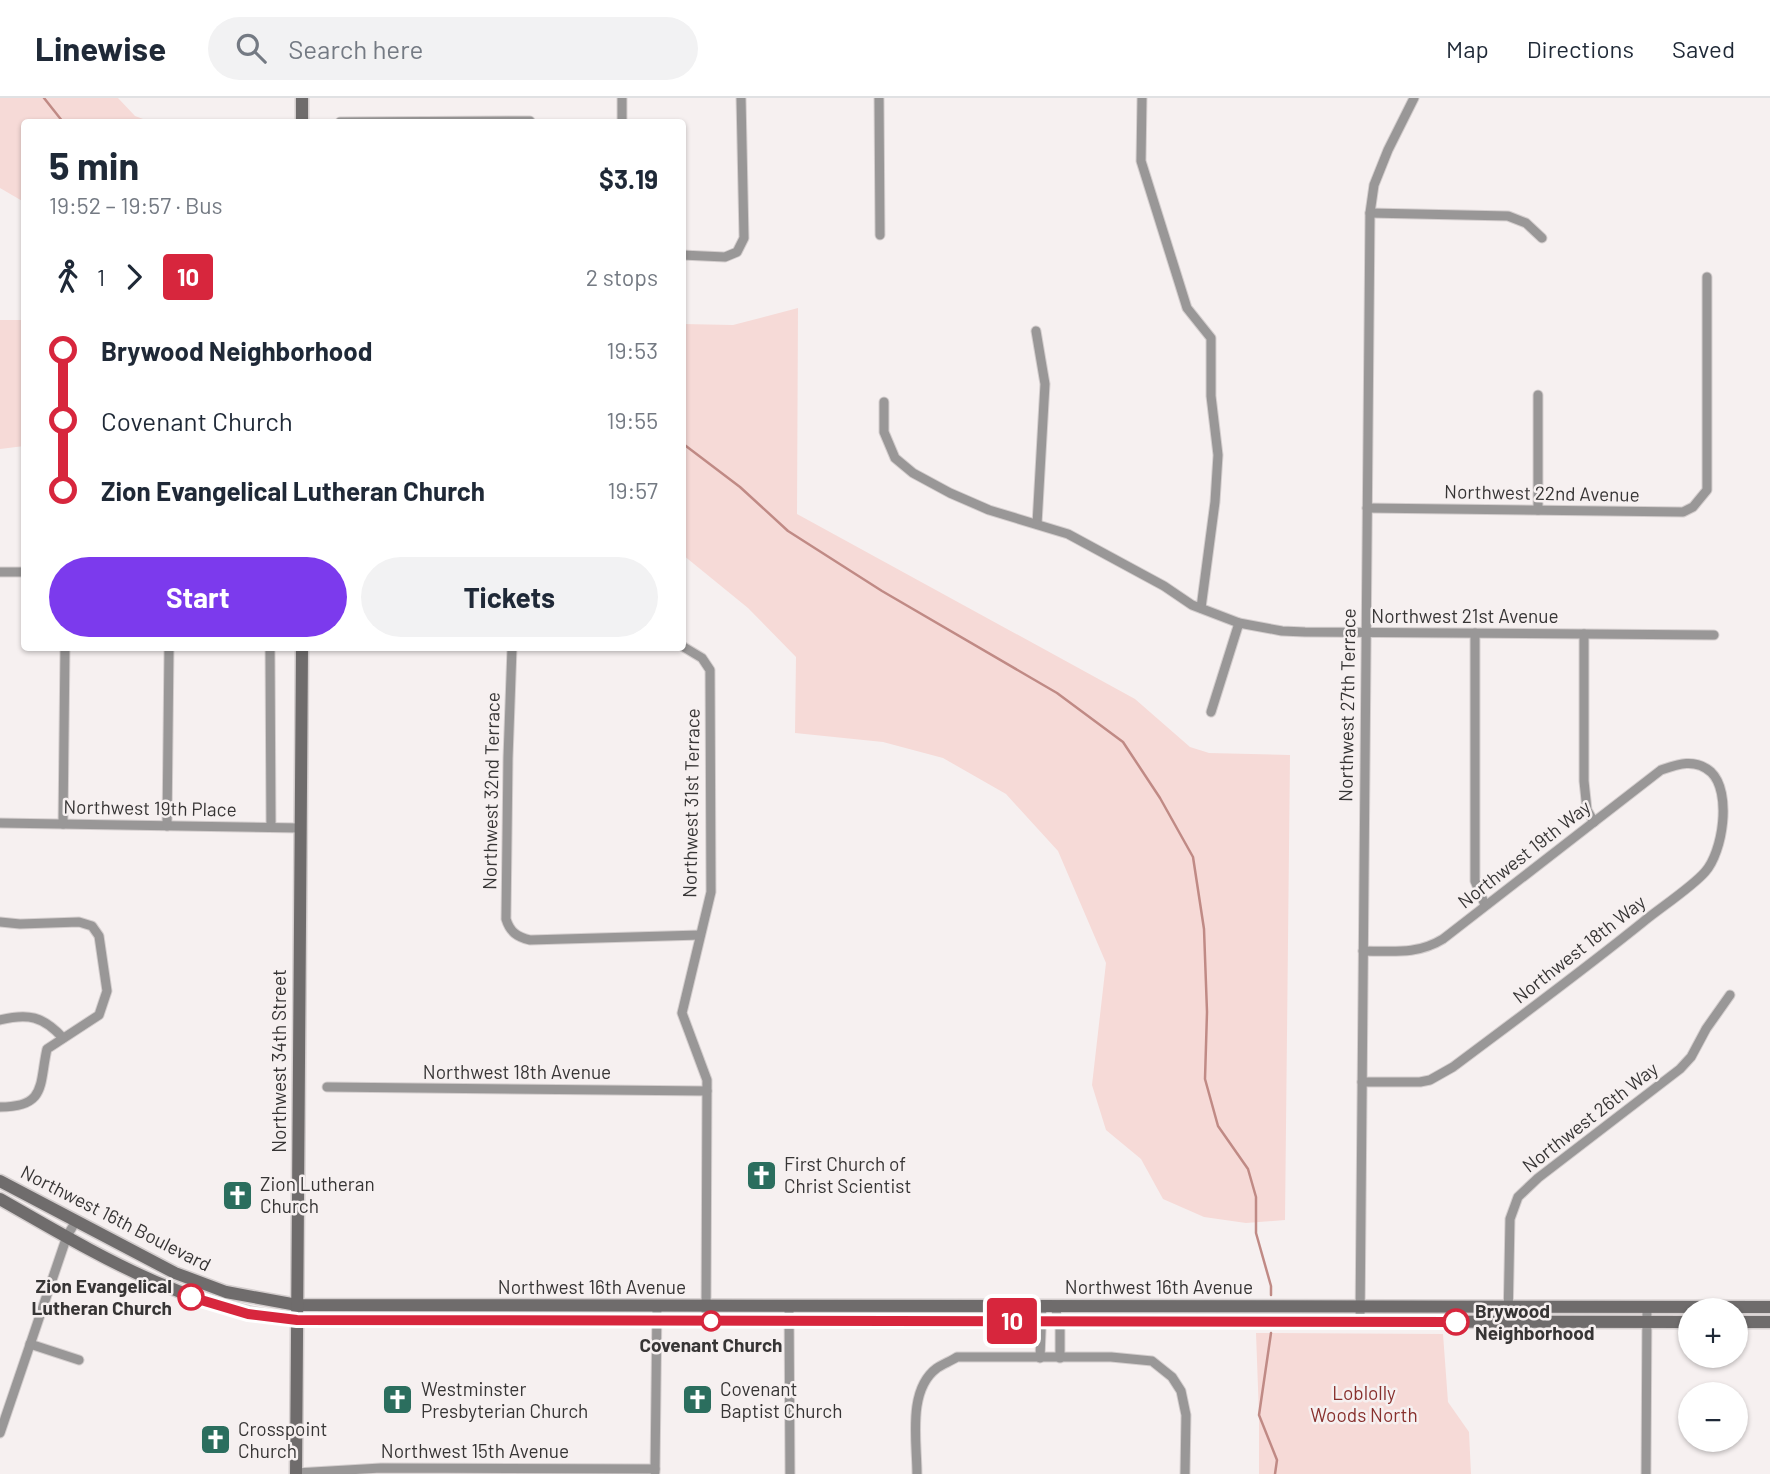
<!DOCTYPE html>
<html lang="en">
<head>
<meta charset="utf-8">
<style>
  :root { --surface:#fff; --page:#f2f2f3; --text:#1f2937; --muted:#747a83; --line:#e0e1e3; --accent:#7c3aed }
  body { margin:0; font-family:Barlow,sans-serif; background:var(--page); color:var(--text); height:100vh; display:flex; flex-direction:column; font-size:26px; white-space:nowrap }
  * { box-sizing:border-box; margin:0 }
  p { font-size:23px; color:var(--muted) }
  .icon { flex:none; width:38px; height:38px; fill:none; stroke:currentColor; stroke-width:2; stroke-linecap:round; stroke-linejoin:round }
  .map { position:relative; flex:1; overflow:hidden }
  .sheet { position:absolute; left:21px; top:21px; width:665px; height:532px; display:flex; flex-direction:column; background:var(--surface); border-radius:7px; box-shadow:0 2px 5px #0004 }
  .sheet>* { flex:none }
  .badge { padding:0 14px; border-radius:5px; font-size:24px; line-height:46px }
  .fabs { position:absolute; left:1678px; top:1200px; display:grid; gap:14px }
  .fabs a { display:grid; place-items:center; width:70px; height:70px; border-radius:50%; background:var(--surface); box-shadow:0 2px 5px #0004; font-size:35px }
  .map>.badge { position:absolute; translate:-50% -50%; box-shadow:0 0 0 4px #fff }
  .legs { display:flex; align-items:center; gap:10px; height:77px; padding:0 28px; font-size:23px }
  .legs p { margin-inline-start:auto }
  .summary { display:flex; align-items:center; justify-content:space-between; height:119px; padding:0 28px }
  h1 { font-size:38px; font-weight:700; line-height:52px }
  .button { display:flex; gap:14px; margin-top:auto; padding:14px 28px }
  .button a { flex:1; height:80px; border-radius:42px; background:var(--accent); color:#fff; font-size:28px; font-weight:700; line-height:80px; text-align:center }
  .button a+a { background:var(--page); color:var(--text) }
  ul { padding:0 28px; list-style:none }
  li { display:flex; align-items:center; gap:24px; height:70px; font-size:26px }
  li i { display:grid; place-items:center; width:10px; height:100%; margin:0 9px; background:currentColor }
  li i::after { content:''; width:18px; height:18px; margin:-9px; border:5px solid; border-radius:50%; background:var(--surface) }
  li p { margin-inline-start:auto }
  li:first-child i { background:linear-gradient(#0000 50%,currentColor 0) }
  li:last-child i { background:linear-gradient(currentColor 50%,#0000 0) }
  header { display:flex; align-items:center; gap:42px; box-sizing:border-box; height:98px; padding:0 35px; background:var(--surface); border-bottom:2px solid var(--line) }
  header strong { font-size:33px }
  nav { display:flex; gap:38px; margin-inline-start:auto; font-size:24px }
  .search { width:490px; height:63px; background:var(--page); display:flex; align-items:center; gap:18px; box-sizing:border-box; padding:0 24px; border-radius:38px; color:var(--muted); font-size:26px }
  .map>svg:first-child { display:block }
  .green { fill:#f6dad7 }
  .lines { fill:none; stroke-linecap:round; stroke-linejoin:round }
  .stream { stroke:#c08a85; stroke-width:2.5 }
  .street-casing { stroke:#d4cece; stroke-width:11 }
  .secondary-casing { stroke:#d4cece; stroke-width:15 }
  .street { stroke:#999797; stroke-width:9 }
  .secondary { stroke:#6f6c6c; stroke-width:12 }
  .line-1-casing { stroke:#fff; stroke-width:16 }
  .line-1 { stroke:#d7263d; stroke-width:10 }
  .stop-1-dot { fill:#fff; stroke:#d7263d; stroke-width:3.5 }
  .labels { text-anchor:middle; stroke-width:5; stroke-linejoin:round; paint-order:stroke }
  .street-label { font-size:19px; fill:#373535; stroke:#f6f0f0 }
  .poi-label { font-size:19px; fill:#373535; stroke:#f6f0f0; text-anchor:start }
  .stop-label { font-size:19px; font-weight:bold; fill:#373535; stroke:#f6f0f0; text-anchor:end }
  .park-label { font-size:19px; fill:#88302d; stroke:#f6f0f0 }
</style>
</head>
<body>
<header>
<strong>Linewise</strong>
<div class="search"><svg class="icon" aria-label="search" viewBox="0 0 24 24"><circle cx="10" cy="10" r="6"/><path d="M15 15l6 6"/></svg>Search here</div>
<nav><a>Map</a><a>Directions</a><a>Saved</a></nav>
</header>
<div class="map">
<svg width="1770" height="1376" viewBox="0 0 1770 1376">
  <rect width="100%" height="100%" fill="#f6f0f0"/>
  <g class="green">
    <path d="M0,0H118L135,18L151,24H24V104L0,90Z"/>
    <path d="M798,210L797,416L1135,601L1190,649L1209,655L1290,657L1285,1122L1246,1125L1204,1119L1163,1101L1141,1061L1106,1032L1092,987L1106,865L1058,753L1006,696L943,660L883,644L795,635L796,559L748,510L683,457V226L733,227Z"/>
    <path d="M0,222H24V348L0,351Z"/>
    <path d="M1256,1235L1443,1236L1448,1304L1469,1334L1471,1376H1259V1317Z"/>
  </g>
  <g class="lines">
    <g class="stream">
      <path d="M44,0L63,24"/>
      <path d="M682,345L740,389L788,433L882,493L1057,595L1123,644L1160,700L1193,759L1204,831L1207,914L1205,981L1218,1028L1248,1071L1256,1099V1135L1271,1188V1197"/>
      <path d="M1271,1235L1259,1317L1277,1362L1275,1376"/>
    </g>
    <defs>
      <g id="street">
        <path d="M622,0V24"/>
        <path d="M879,0L880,137"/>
        <path d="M1142,0L1141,63L1187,210L1211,240V298L1218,357L1215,404L1201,510"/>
        <path d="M340,24L530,23"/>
        <path d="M1370,115L1508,118L1526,125L1542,140"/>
        <path d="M682,157L725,159L737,154L744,140L741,0"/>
        <path d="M1036,233L1045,286L1037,426"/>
        <path d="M1538,297V412"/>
        <path d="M884,304V334L895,360L913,375L950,395L989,412L1068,436L1164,488L1192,507L1239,525L1282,533L1305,534L1714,537"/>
        <path d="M1367,410L1683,414L1693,409L1707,392V179"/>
        <path d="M0,474H24"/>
        <path d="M1475,535V783L1485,807"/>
        <path d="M1584,536V683L1587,712L1594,724"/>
        <path d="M682,548L702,560L710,572L711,794L682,915L707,982L706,1223"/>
        <path d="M270,550L271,729"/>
        <path d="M512,550L508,660L506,821C510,834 517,839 530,842L700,837"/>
        <path d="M1211,614L1239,525"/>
        <path d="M0,725L300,730"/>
        <path d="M63,726L65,550"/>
        <path d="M167,728L169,550"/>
        <path d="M0,824L20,826L79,824L92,828L99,838L107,893L99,917L47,951C39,986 47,1009 0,1009"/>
        <path d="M0,922C28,915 43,918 63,940"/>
        <path d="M1362,984H1420L1430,982L1453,969C1517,921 1581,874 1643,824C1660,810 1692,789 1705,774C1723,754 1732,694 1711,674C1695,660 1678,666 1661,672L1443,841C1417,857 1393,853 1363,853"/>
        <path d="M327,989L707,993"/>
        <path d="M789,1208L790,1376"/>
        <path d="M1055,1208L1060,1231V1260"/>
        <path d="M1360,1224L1370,115L1374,87L1388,52L1414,0"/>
        <path d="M1508,1224L1510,1121L1518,1099L1538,1080L1680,971L1691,959L1706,931L1730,897"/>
        <path d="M30,1246L79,1262"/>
        <path d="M1040,1260L1042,1208"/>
        <path d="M0,1335L67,1138L76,1123"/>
        <path d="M655,1374L657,1208"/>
        <path d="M296,1375L381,1370L655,1371"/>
        <path d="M917,1376C917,1344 907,1292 937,1270C943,1266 951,1263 957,1259H1111L1152,1263L1172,1279L1181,1293L1186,1317L1185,1376"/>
        <path d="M1646,1376L1647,1209"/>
      </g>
      <g id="secondary">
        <path d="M302,0V24"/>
        <path d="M0,1083L175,1175L226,1194L297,1207L1770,1209"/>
        <path d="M0,1101C95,1155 186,1212 297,1222L1690,1224"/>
        <path d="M1736,1224H1770"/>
        <path d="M296,1376L302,550"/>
      </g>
    </defs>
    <use href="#street" class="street-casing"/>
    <use href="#secondary" class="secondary-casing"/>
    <use href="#street" class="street"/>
    <use href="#secondary" class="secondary"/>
  </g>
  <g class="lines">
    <defs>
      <path id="line-1" d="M191,1199L248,1216L297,1222L1456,1224"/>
    </defs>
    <use href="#line-1" class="line-1-casing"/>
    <use href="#line-1" class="line-1"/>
  </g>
  <defs>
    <symbol id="church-square" viewBox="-11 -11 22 22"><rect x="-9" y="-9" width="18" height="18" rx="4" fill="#2b6e5e" stroke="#f6f0f0"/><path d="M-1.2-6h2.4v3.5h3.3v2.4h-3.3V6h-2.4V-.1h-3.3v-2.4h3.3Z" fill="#fff"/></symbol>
  </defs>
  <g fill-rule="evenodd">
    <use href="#church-square" x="744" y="1060" width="35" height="35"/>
    <use href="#church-square" x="220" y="1080" width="35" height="35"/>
    <use href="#church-square" x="380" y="1284" width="35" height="35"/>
    <use href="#church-square" x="680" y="1284" width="35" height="35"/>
    <use href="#church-square" x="198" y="1324" width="35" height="35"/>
  </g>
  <g class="stop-1-dot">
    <circle cx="191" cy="1199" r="12"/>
    <circle cx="711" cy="1223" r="9"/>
    <circle cx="1456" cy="1224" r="12"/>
  </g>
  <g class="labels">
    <g class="street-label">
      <text transform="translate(1542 395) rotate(1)" y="7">Northwest 22nd Avenue</text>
      <text x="1465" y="525">Northwest 21st Avenue</text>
      <text transform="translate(1347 607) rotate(-89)" y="7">Northwest 27th Terrace</text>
      <text transform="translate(491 693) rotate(-89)" y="7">Northwest 32nd Terrace</text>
      <text transform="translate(691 705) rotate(-89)" y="7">Northwest 31st Terrace</text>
      <text transform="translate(150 710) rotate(1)" y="7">Northwest 19th Place</text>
      <text transform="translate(1524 756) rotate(-38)" y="7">Northwest 19th Way</text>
      <text transform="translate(1579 851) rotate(-38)" y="7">Northwest 18th Way</text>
      <text transform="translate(279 963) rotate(-90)" y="7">Northwest 34th Street</text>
      <text x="517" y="981">Northwest 18th Avenue</text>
      <text transform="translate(1590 1019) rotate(-38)" y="7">Northwest 26th Way</text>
      <text transform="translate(116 1120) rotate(27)" y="7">Northwest 16th Boulevard</text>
      <text x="592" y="1196">Northwest 16th Avenue</text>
      <text x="1159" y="1196">Northwest 16th Avenue</text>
      <text x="475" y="1360">Northwest 15th Avenue</text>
    </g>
    <g class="poi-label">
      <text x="784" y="1073">First Church of<tspan x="784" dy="22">Christ Scientist</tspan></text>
      <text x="260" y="1093">Zion Lutheran<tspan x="260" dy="22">Church</tspan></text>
      <text x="421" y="1298">Westminster<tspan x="421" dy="22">Presbyterian Church</tspan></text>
      <text x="720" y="1298">Covenant<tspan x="720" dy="22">Baptist Church</tspan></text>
      <text x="238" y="1338">Crosspoint<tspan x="238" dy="22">Church</tspan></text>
    </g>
    <g class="stop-label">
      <text x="172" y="1195">Zion Evangelical<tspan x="172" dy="22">Lutheran Church</tspan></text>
      <text x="1475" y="1220" text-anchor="start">Brywood<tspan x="1475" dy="22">Neighborhood</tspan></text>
      <text x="711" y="1254" text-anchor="middle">Covenant Church</text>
    </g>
    <g class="park-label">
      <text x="1364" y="1302">Loblolly<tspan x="1364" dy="22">Woods North</tspan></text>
    </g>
  </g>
</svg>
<div class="fabs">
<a>+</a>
<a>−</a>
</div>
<b class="badge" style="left:1012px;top:1223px;background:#d7263d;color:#fff">10</b>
<section class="sheet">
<div class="summary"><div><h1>5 min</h1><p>19:52 – 19:57 · Bus</p></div><b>$3.19</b></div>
<div class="legs"><svg class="icon" aria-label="walk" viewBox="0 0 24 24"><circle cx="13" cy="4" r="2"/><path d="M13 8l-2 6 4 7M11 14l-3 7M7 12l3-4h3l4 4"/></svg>1<svg class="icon" aria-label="forward" viewBox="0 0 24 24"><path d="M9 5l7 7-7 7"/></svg><b class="badge" style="background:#d7263d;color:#fff">10</b><p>2 stops</p></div>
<ul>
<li><i style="color:#d7263d"></i><b>Brywood Neighborhood</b><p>19:53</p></li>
<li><i style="color:#d7263d"></i><span>Covenant Church</span><p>19:55</p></li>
<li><i style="color:#d7263d"></i><b>Zion Evangelical Lutheran Church</b><p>19:57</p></li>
</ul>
<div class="button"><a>Start</a><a>Tickets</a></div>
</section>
</div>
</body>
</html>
